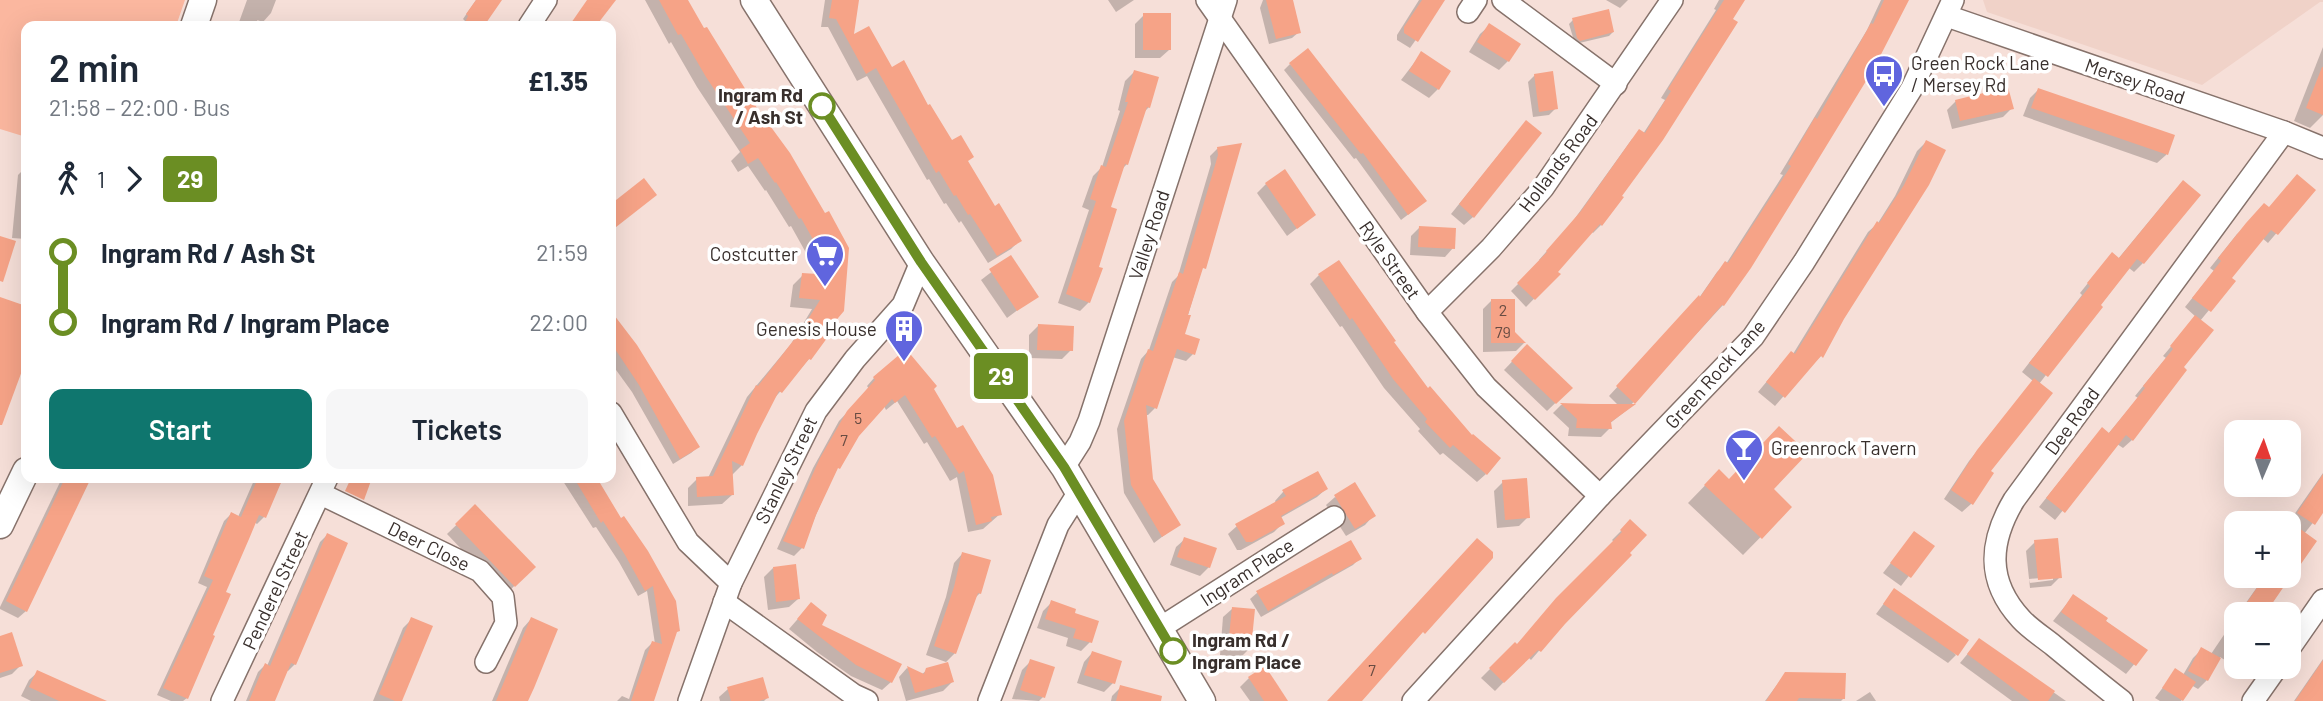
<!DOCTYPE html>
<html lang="en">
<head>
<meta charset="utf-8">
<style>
  :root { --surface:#fff; --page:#f6f6f7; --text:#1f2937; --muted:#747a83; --accent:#0f766e }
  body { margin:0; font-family:Barlow,sans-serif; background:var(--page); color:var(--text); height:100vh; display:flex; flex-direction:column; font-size:26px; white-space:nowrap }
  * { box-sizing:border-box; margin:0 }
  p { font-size:23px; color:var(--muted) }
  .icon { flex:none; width:38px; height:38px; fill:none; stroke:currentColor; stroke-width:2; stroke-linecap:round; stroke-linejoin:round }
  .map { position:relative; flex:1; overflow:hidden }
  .drawer { position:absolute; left:21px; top:21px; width:595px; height:462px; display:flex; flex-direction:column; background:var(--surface); border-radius:14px; box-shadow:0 7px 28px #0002 }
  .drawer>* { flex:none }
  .badge { padding:0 14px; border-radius:5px; font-size:24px; line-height:46px }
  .needle { width:46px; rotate:2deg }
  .fabs { position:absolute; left:2224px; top:420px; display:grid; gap:14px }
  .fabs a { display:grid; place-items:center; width:77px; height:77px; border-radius:14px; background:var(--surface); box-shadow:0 7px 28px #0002; font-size:35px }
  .map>.badge { position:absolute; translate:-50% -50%; box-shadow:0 0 0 4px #fff }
  .legs { display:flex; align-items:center; gap:10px; height:77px; padding:0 28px; font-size:23px }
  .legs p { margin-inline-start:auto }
  .headline { display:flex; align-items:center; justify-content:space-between; height:119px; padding:0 28px }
  h1 { font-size:38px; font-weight:600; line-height:52px }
  .button { display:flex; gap:14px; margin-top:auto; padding:14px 28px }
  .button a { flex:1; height:80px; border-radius:14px; background:var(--accent); color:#fff; font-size:28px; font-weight:600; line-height:80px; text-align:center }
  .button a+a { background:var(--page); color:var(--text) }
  ul { padding:0 28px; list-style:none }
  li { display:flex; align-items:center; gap:24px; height:70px; font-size:26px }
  li i { display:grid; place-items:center; width:10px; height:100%; margin:0 9px; background:currentColor }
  li i::after { content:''; width:18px; height:18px; margin:-9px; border:5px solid; border-radius:50%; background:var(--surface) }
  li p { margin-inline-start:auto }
  li:first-child i { background:linear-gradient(#0000 50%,currentColor 0) }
  li:last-child i { background:linear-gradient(currentColor 50%,#0000 0) }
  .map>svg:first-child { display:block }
  .built { fill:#f0d2c8 }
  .green { fill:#fbb79f }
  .shadow { fill:#0003; fill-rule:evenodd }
  .building { fill:#f6a387 }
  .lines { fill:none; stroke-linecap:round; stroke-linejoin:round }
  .minor-casing { stroke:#86726b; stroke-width:24 }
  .tertiary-casing { stroke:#86726b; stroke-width:29 }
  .minor { stroke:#fff; stroke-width:21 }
  .tertiary { stroke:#fff; stroke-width:26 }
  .line-1-casing { stroke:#fff; stroke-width:16 }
  .line-1 { stroke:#6b8e23; stroke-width:10 }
  .stop-1-dot { fill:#fff; stroke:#6b8e23; stroke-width:3.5 }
  .labels { text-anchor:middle; stroke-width:7; stroke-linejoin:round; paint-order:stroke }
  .number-label { font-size:16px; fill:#684c43 }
  .poi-label { font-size:19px; fill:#382f2c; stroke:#fff; text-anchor:start }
  .street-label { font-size:19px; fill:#382f2c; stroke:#fff }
  .stop-label { font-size:19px; font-weight:bold; fill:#382f2c; stroke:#fff; text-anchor:end }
</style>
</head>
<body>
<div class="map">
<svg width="2323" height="701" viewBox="0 0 2323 701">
  <rect width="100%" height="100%" fill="#f6dfd8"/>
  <path class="built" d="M1983,0H2323V2H2320L2202,85L1987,12Z"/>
  <path class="green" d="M0,0H185L176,26H26V137L0,129Z"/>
  <g class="shadow">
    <path d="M247,0H276L271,13L263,22L257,20L260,26H235L238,25Z"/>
    <path d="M476,0H500L482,26H462L465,21L463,19Z"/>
    <path d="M645,0H686L703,31L848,250L824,331L828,334L809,359L771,402L742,465L732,475V495L722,504L688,506V488L697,479L708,478L747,397L791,344L812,309L790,307L793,285L803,275L819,276L791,226L789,227L766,190L765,191L748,166L738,172L731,161L740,152L697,87L671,42L669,44Z"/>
    <path d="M825,0H857L852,37L891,69L928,107L967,162L994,208L1020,240L1011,249L988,263L961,221L959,223L946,203L944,204L929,179L927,180L867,76L857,81L828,27H821Z"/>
    <path d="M1108,0H1134L1116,12Z"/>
    <path d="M1263,0H1291L1299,32L1292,38L1269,44L1260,8Z"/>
    <path d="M1419,0H1444L1410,48L1397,40V35Z"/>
    <path d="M1606,0H1628L1620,8Z"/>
    <path d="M1719,0H1742L1620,196L1621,197L1601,225L1593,233L1591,231L1556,272L1558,274L1526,307L1511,291L1541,261L1539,260L1573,221L1632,139L1643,134L1665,100L1661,98L1716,10L1714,9Z"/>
    <path d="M1881,0H1908L1873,67L1723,305L1630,406H1632L1609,424L1610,428L1601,437L1568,436L1569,428L1553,413L1561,405L1619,406L1609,396L1699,298L1717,272L1726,264L1783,175L1780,174L1867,30Z"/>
    <path d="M1144,15L1169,50L1160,58H1135V24Z"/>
    <path d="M1573,20L1613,32L1609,36L1575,44L1569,24Z"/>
    <path d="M1489,26L1508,61L1499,70L1469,52L1480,34Z"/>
    <path d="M2323,47V115L2310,128L2294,121Z"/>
    <path d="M1421,54L1438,89L1429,98L1401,80Z"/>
    <path d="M1290,64L1418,207L1401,220L1356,158L1354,159L1284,70Z"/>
    <path d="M1134,72L1149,107L1144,112L1127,164L1122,169L1109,208L1089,302L1080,311L1058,303L1089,210L1082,207L1093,176L1102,167L1120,111L1118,110L1125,81Z"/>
    <path d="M1535,75L1556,108L1549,115L1533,117L1528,82Z"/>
    <path d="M2038,90L2172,136L2166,155L2157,163L2023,116L2030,98Z"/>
    <path d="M1956,101L2012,108L2003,117L1952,129L1947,110Z"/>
    <path d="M1518,131L1473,217L1464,225L1451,214Z"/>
    <path d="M1926,142L1851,305L1821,356L1811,365L1775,406L1758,392L1783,362L1793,354L1868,232L1878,223L1895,196L1917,151Z"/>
    <path d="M1239,145L1182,335L1193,354L1186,361L1172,357L1155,408L1148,415H1145L1152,480L1179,524L1154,543L1124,493L1117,429L1141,359L1149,350L1172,282L1178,276L1211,164L1210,156L1217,149Z"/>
    <path d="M26,167V239L12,238L18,175Z"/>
    <path d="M1266,184L1314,215L1287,236L1257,193Z"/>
    <path d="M2313,190L2268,243L2262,238L2230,278L2233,281L2200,321L2181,368L2132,440L2123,448L2117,444L2055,520L2039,507L2094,438L2108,434L2138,398L2135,396L2166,358L2163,356L2196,317L2185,307L2214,271L2210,268L2237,234L2268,209Z"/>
    <path d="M2174,191L2143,263L2134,272L2129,268L2039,384L1971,504L1962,512L1944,499L1969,461L2033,381L2022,372L2082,295L2080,293L2104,263L2118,259Z"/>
    <path d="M1420,227L1453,248L1445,257L1410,255L1411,236Z"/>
    <path d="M1011,257L1036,296L1007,318L981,280Z"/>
    <path d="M1319,275L1392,343L1486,474L1477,482L1443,453L1440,455L1418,431L1420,429L1384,388L1342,326L1340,327L1310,284Z"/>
    <path d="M1492,300L1514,333L1524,343L1516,351L1483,352V309Z"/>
    <path d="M611,314L698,447L691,453L673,464L632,392L611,363Z"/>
    <path d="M1038,326L1071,350L1062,359L1029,358V335Z"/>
    <path d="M1527,346L1571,388L1547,411L1504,370Z"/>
    <path d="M874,378L932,390L1000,514L983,529L968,532L957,477L950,481L927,442L924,444L897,401L886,410L884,406L858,435L834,472L802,548L794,556L777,549L813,468L839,421L869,389L867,386Z"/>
    <path d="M1719,471L1729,481L1771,489L1790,507L1743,555L1688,503Z"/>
    <path d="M2323,473V510L2304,534L2314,541L2264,614H2238L2265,576H2289V541L2300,530L2289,522Z"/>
    <path d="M62,478H90L26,611L18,618L0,609V607Z"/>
    <path d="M255,478H283L264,517L257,524L254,522L224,593L187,698L183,701H171L157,695L207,587L198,583L224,521L231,514L238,517Z"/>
    <path d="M561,478H595L620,521L646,551L674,635L651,701H617L622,696L629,699L645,650L652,643L655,644L647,591L638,596L619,562L596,527L593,528Z"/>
    <path d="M1503,482L1528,517L1519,526L1497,528L1494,491Z"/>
    <path d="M1326,489L1317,497L1280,518L1283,523L1274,532L1241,550H1237L1228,534L1237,526L1276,503L1275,501L1283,492Z"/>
    <path d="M1335,497L1373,516L1365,525L1346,536L1326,505Z"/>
    <path d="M475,507L534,567L505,595L447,534Z"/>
    <path d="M1630,522L1563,623L1531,660L1528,657L1495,691L1481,678L1515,644L1516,646L1614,542L1612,540Z"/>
    <path d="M1914,533L1932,546L1901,586L1883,573Z"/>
    <path d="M327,535L295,664L288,671L286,670L273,701H246L258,672L265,665L267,666L320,542Z"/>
    <path d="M1185,539L1209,567L1200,576L1170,565L1176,547Z"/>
    <path d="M1350,542L1359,559L1353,565L1261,617L1250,599L1257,593Z"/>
    <path d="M2035,542L2060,577L2051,586L2030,588L2026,551ZM2053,577V580L2029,583V579Z"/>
    <path d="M962,554L980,593L975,598L955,653L946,662L926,655L946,597L954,563Z"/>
    <path d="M773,568L798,599L789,607L768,610L764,577Z"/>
    <path d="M1894,590L1956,655L1948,663L1876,614Z"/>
    <path d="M2073,596L2145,651L2126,674L2053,621Z"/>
    <path d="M1052,602L1072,614L1090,642L1081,651L1066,646L1068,638L1037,628L1043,611Z"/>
    <path d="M1232,609L1250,648L1241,657L1220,655L1223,617Z"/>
    <path d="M803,613L820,626L891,682L882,690L851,676L817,652L789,629Z"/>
    <path d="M2236,617V653L2228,662L2220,657L2207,680L2198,689L2191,685L2181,701H2160L2155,698L2176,670L2183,675L2193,658L2202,649L2211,654Z"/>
    <path d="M412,619L400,701H373L403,628Z"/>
    <path d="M531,619L526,701H492L523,628Z"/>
    <path d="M0,638L21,665L12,674L0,678Z"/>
    <path d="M1979,640L2066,701H2012L1960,663Z"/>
    <path d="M1092,653L1113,683L1104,692L1077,683L1084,662Z"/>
    <path d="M2323,659V695L2319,701H2294Z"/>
    <path d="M1031,661L1043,697L1039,701L1012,699L1022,670Z"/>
    <path d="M907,668L921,675L927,670L952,682L943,691L906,701L899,677Z"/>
    <path d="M38,672L102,701H31L21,696L29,680Z"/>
    <path d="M1785,674L1844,698L1841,701H1765Z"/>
    <path d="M1249,678L1286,701H1250L1240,687Z"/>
    <path d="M1121,687L1132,701H1111L1112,696Z"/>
    <path d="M728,689L767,698L764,701H720L719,697Z"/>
    <path d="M1870,692L1876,701H1856Z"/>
  </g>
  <g class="building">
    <path d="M476,0H502L484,26H463L468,16L466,14Z"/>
    <path d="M587,0H616L596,26H569Z"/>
    <path d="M659,0H688L704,28L707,27L757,108L790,153L825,213L829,211L849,248L844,311L827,331L830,334L811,360L809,359L782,393L779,391L757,434L743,466L732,461L734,495L697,497L696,477L713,476L756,385L758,386L800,332L820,300L799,298L802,273L833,275L801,218L799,219L776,182L775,183L758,158L748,164L740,150L750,143L706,77L681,34L678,35Z"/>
    <path d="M832,0H859L854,34L869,26L892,67L904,60L928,105L930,104L952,140L961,135L974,157L968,161L995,206L999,203L1022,241L997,256L970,214L968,215L956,195L954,196L939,171L936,173L876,68L866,74L836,19L829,18Z"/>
    <path d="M1266,0H1293L1301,33L1276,39Z"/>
    <path d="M1422,0H1445L1418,42L1404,33V27Z"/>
    <path d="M1724,0H1745L1733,19L1738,22L1663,140L1622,196L1624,197L1602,226L1600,224L1558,272L1561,274L1535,300L1517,283L1547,252L1546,251L1581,211L1639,129L1645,133L1671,91L1668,89Z"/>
    <path d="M1884,0H1909L1874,68L1808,176L1751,268L1724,306L1722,305L1635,404L1616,386L1699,295L1700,297L1725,261L1728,263L1791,166L1788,164L1815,117L1817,119L1871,23L1873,24Z"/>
    <path d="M1609,9L1614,32L1580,41L1577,38L1572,18Z"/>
    <rect x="1143" y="13" width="28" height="37"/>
    <path d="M1489,23L1521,44L1509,62L1477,42Z"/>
    <path d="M1308,48L1427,201L1408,215L1363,153L1361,154L1289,63Z"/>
    <path d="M1421,51L1451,71L1439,90L1409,71Z"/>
    <path d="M2322,67H2323V115L2306,108Z"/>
    <path d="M1134,70L1159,77L1150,108L1147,107L1128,165L1125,164L1111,207L1117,209L1099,267L1103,268L1090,303L1066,294L1096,201L1090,199L1101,165L1106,167L1128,102H1125Z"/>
    <path d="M1553,71L1558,109L1539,112L1534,74Z"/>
    <path d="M2008,87L2014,109L1960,121L1955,100Z"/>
    <path d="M2038,88L2175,135L2168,155L2031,108Z"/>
    <path d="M1526,120L1542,133L1474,218L1459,204Z"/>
    <path d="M1926,140L1946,150L1929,185L1844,319L1823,358L1821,356L1785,398L1766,382L1791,351L1795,354L1877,221L1879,223L1904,185Z"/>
    <path d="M1242,143L1206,269L1203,268L1188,315H1191L1185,334L1200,339L1195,355L1177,349L1157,409L1146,405L1153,479L1181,525L1162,537L1131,485L1124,421L1148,349L1153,351L1179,272L1183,274L1218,155L1217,147Z"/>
    <path d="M1285,169L1316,215L1297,229L1265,183Z"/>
    <path d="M2297,174L2316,190L2278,235L2271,230L2232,278L2236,281L2211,312L2192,298L2221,261L2218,258L2246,223L2264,203L2269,207Z"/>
    <path d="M644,178L657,195L611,231V204Z"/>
    <path d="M2183,180L2201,195L2144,264L2137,259L2101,305L2103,307L2048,377L2029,363L2090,286L2087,283L2112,252L2119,258Z"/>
    <path d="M1419,226L1456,228L1455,249L1418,247Z"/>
    <path d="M0,236L16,241L3,282L0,281Z"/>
    <path d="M1011,255L1039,297L1017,311L989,269Z"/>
    <path d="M1339,260L1396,341L1394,342L1428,388L1430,386L1472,435L1473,434L1501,458L1487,475L1453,445L1450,448L1425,422L1427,419L1393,379L1352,318L1350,320L1318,274Z"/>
    <path d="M0,297L26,306V360L2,425H0Z"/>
    <path d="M1491,299H1515V332L1526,343H1491Z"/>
    <path d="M611,311L637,345L700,447L680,459L639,385L611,343Z"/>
    <path d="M2195,315L2214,330L2184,367L2187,370L2133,441L2126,435L2065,513L2046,498L2102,427L2109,433L2145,388L2143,386L2173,349L2170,346Z"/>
    <path d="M1038,324L1074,326L1073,351L1037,350Z"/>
    <path d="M1527,344L1573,388L1556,404L1511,361Z"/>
    <path d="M906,349L937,386L934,389L957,428L963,425L993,475L1002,515L991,517L992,521L976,525L964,471L959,474L935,436L932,438L905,395L895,403L892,399L859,436L840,469L838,468L816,515L804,549L783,541L820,458L847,411L875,380L873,377Z"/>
    <path d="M2034,378L2053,393L1991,471L1994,473L1973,505L1951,490L1977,450Z"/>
    <path d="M1560,403L1592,404H1636L1611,422L1612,429L1576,428L1577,419Z"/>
    <path d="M1779,426L1808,453L1774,489L1792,507L1762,539L1704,485L1719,469L1729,479Z"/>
    <path d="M1318,471L1328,489L1281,516L1285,524L1252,542H1246L1235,524L1286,496L1282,490Z"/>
    <path d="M2323,474V513L2315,525L2297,513Z"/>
    <path d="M65,478H91L27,612L6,601Z"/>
    <path d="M258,478H283L266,518L259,515L249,539L226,592L231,594L213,635L215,636L188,699L163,688L213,580L204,576L231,512L241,517Z"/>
    <path d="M351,478H372L364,500L345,491Z"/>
    <path d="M574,478H597L621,518L624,516L648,551L676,601L680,631L677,632L654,701H631L652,641L662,644L653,586L645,591L625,555L603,521L601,523Z"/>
    <path d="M1527,478L1530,518L1505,520L1502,480Z"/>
    <path d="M1355,482L1376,516L1355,529L1334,495Z"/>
    <path d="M475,504L536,567L515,587L455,524Z"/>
    <path d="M1630,519L1647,535L1630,553L1632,555L1565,624L1541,652L1538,650L1504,683L1489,668L1515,642L1517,644L1556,598L1622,532L1620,530Z"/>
    <path d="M2299,528L2317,541L2289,581V579L2265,614H2239L2265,576H2289V542Z"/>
    <path d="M1914,531L1935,546L1911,578L1890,563Z"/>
    <path d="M327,533L348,543L296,665L291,663L275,701H249L265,663L270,666Z"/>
    <path d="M1184,537L1217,548L1210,568L1177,557Z"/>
    <path d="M1477,538L1493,552V558L1425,634L1423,632L1362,701H1327Z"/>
    <path d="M2058,538L2062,578L2038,580L2034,540Z"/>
    <path d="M1351,540L1362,559L1333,575L1332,573L1268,611L1256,591Z"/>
    <path d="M962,552L991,560L981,594L978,593L956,654L934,646L954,587Z"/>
    <path d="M796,564L800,599L776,602L773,567Z"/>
    <path d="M1894,588L1969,640L1958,656L1883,604Z"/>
    <path d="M2073,594L2108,618L2106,621L2148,650L2136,666L2061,612Z"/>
    <path d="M1051,600L1076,609L1075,613L1099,621L1092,643L1073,638L1076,629L1045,619Z"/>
    <path d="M811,602L827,615L822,625L902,664L892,683L856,665L797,619Z"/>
    <path d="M1232,607L1255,609L1251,649L1228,647Z"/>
    <path d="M411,617L433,626L402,701H395L379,694Z"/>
    <path d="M531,617L558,629L534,688L528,701H496Z"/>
    <path d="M12,632L23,666L0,673V636Z"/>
    <path d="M1979,638L2055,691L2048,701H2030L1967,654Z"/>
    <path d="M2201,647L2221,658L2208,681L2188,671Z"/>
    <path d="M1092,651L1122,661L1115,684L1084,675Z"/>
    <path d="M1030,659L1055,667L1045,698L1020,690Z"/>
    <path d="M2323,660V701H2295Z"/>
    <path d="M948,662L954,682L915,693L907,666L924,674L926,668Z"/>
    <path d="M1265,666L1277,684L1288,701H1264L1248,677Z"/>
    <path d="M2175,668L2196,682L2183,701L2162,688Z"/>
    <path d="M37,670L75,687L107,701H59L29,687Z"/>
    <path d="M1785,672L1846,673L1845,699L1799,698L1797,701H1766Z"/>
    <path d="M763,677L769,698L759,701H731L727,687Z"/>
    <path d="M1120,685L1162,696L1161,701H1116Z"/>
  </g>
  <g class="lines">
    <defs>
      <g id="minor">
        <path d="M1207,0L1427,312L1486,387L1600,496"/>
        <path d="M1503,0L1616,84"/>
        <path d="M1468,12L1476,0"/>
        <path d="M1947,16L2284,132L2323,148"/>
        <path d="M529,26L546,0"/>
        <path d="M1427,312L1491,248L1543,188L1672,0"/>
        <path d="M611,413L688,542L731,583"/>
        <path d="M1064,467L1080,442L1089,421L1226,0"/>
        <path d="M321,494L480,571L503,597L506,623L486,662"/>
        <path d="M724,602L854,695L867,701"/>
        <path d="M1160,628L1334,517"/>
        <path d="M2289,649L2323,600"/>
        <path d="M222,701L327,478"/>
        <path d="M689,701L731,583L816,411L855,359L903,305L921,262"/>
        <path d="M989,701L1058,525L1079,492"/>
        <path d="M1413,701L1600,496L1753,337L1804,262L1912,88L1953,0"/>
        <path d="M2122,701C2099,683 2077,665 2054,646C2043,637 2030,629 2021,619C1986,581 1989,542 2014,500L2284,132"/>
        <path d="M2253,701L2277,667"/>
      </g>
      <g id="tertiary">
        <path d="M754,0L921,262L1064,467L1202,701"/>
        <path d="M194,26L203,0"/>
        <path d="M0,525L26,471"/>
      </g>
    </defs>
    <use href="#minor" class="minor-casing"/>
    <use href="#tertiary" class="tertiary-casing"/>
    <use href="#minor" class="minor"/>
    <use href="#tertiary" class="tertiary"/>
  </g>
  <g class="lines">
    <defs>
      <path id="line-1" d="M822,106L921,262L1064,467L1173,651"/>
    </defs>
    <use href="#line-1" class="line-1-casing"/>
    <use href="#line-1" class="line-1"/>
  </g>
  <defs>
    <symbol id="bus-pin" viewBox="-11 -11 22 30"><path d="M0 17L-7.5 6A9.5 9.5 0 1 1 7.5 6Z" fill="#6065de" stroke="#fff"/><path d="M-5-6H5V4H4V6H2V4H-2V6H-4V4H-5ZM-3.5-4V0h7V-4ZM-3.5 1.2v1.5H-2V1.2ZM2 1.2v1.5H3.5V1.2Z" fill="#fff"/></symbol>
    <symbol id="supermarket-pin" viewBox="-11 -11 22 30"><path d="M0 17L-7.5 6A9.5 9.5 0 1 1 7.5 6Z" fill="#6065de" stroke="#fff"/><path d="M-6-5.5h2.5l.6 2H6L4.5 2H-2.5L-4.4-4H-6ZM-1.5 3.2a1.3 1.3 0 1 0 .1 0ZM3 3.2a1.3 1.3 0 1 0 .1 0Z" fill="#fff"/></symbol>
    <symbol id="building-pin" viewBox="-11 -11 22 30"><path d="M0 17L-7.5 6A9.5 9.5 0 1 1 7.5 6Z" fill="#6065de" stroke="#fff"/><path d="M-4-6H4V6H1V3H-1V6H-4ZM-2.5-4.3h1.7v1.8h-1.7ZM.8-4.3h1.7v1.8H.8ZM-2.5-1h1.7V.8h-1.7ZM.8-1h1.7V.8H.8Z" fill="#fff"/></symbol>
    <symbol id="bar-pin" viewBox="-11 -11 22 30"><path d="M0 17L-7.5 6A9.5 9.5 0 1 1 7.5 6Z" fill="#6065de" stroke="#fff"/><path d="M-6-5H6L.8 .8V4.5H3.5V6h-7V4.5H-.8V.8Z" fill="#fff"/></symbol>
  </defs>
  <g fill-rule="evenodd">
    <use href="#bus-pin" x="1862" y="52" width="44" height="60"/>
    <use href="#supermarket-pin" x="803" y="232" width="44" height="60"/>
    <use href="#building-pin" x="882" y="307" width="44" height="60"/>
    <use href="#bar-pin" x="1722" y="426" width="44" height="60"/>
  </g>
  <g class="stop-1-dot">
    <circle cx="822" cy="106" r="12"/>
    <circle cx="1173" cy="651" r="12"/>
  </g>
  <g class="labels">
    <g class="number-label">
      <text x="1503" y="316">2</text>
      <text x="1503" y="338">79</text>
      <text x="858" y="424">5</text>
      <text x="844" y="446">7</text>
      <text x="1372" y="676">7</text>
    </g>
    <g class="poi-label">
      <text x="1911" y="70">Green Rock Lane<tspan x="1911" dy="22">/ Mersey Rd</tspan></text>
      <text x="798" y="261" text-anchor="end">Costcutter</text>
      <text x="877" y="336" text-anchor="end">Genesis House</text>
      <text x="1771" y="455">Greenrock Tavern</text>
    </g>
    <g class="street-label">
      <text transform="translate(2135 81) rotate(19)" y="7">Mersey Road</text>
      <text transform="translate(1558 163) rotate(-53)" y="7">Hollands Road</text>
      <text transform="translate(1149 235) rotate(-72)" y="7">Valley Road</text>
      <text transform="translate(1390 260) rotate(55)" y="7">Ryle Street</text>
      <text transform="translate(1715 374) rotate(-48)" y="7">Green Rock Lane</text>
      <text transform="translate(2072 421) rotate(-54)" y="7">Dee Road</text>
      <text transform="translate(786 470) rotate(-64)" y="7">Stanley Street</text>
      <text transform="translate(429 546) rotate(26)" y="7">Deer Close</text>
      <text transform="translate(1247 572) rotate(-33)" y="7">Ingram Place</text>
      <text transform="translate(275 590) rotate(-65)" y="7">Penderel Street</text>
    </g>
    <g class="stop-label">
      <text x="803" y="102">Ingram Rd<tspan x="803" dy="22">/ Ash St</tspan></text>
      <text x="1192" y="647" text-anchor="start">Ingram Rd /<tspan x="1192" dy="22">Ingram Place</tspan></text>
    </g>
  </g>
</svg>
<div class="fabs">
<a><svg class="needle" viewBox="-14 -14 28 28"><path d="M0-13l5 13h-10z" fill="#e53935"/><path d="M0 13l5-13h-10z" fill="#747a83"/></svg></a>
<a>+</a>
<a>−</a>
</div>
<b class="badge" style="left:1001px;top:376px;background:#6b8e23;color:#fff">29</b>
<section class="drawer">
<div class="headline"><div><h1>2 min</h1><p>21:58 – 22:00 · Bus</p></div><b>£1.35</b></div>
<div class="legs"><svg class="icon" aria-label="walk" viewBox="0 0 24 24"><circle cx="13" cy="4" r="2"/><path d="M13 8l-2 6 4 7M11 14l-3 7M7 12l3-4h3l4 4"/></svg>1<svg class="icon" aria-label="forward" viewBox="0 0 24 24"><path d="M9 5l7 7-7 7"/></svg><b class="badge" style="background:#6b8e23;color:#fff">29</b></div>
<ul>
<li><i style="color:#6b8e23"></i><b>Ingram Rd / Ash St</b><p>21:59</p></li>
<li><i style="color:#6b8e23"></i><b>Ingram Rd / Ingram Place</b><p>22:00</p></li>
</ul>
<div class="button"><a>Start</a><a>Tickets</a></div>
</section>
</div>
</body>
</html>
